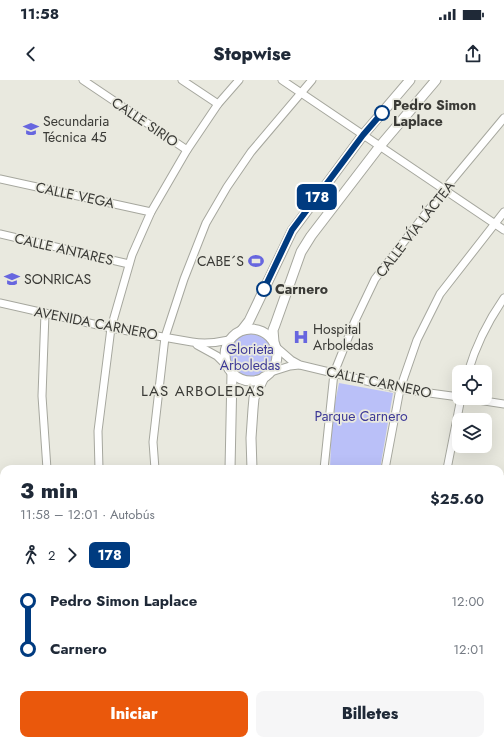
<!DOCTYPE html>
<html lang="es">
<head>
<meta charset="utf-8">
<style>
  :root { --surface:#fff; --page:#f6f6f7; --text:#1f2937; --muted:#747a83; --accent:#ea580c }
  body { margin:0; font-family:Jost,sans-serif; background:var(--page); color:var(--text); height:100vh; display:flex; flex-direction:column; font-size:15px; white-space:nowrap }
  * { box-sizing:border-box; margin:0 }
  p { font-size:13px; color:var(--muted) }
  .icon { flex:none; width:22px; height:22px; fill:none; stroke:currentColor; stroke-width:2; stroke-linecap:round; stroke-linejoin:round }
  .map { position:relative; flex:1; overflow:hidden }
  .sheet { position:absolute; left:0px; top:385px; width:504px; height:280px; display:flex; flex-direction:column; background:var(--surface); border-radius:12px 12px 0 0; box-shadow:0 4px 16px #0002 }
  .sheet>* { flex:none }
  .badge { padding:0 8px; border-radius:6px; font-size:14px; line-height:26px }
  .tools { position:absolute; left:452px; top:285px; display:grid; gap:8px }
  .tools a { display:grid; place-items:center; width:40px; height:40px; border-radius:8px; background:var(--surface); box-shadow:0 4px 16px #0002; font-size:20px }
  .map>.badge { position:absolute; translate:-50% -50%; box-shadow:0 0 0 2px #fff }
  .legs { display:flex; align-items:center; gap:6px; height:44px; padding:0 20px; font-size:13px }
  .legs p { margin-inline-start:auto }
  .summary { display:flex; align-items:center; justify-content:space-between; height:68px; padding:0 20px }
  h1 { font-size:22px; font-weight:800; line-height:30px }
  .primary-button { display:flex; gap:8px; margin-top:auto; padding:8px 20px }
  .primary-button a { flex:1; height:46px; border-radius:8px; background:var(--accent); color:#fff; font-size:16px; font-weight:800; line-height:46px; text-align:center }
  .primary-button a+a { background:var(--page); color:var(--text) }
  ul { padding:0 20px; list-style:none }
  li { display:flex; align-items:center; gap:14px; height:48px; font-size:15px }
  li i { display:grid; place-items:center; width:6px; height:100%; margin:0 5px; background:currentColor }
  li i::after { content:''; width:10px; height:10px; margin:-5px; border:3px solid; border-radius:50%; background:var(--surface) }
  li p { margin-inline-start:auto }
  li:first-child i { background:linear-gradient(#0000 50%,currentColor 0) }
  li:last-child i { background:linear-gradient(currentColor 50%,#0000 0) }
  .status { display:flex; justify-content:space-between; align-items:center; height:28px; padding:0 20px; background:var(--surface); direction:ltr }
  .status svg { height:11px; fill:currentColor }
  header { display:flex; justify-content:space-between; align-items:center; height:52px; padding:0 20px; background:var(--surface); font-size:18px; font-weight:800 }
  .map>svg:first-child { display:block }
  .green { fill:#bac0f8 }
  .lines { fill:none; stroke-linecap:round; stroke-linejoin:round }
  .street-casing { stroke:#a6a79e; stroke-width:9 }
  .secondary-casing { stroke:#a6a79e; stroke-width:11 }
  .street { stroke:#fff; stroke-width:7 }
  .secondary { stroke:#fff; stroke-width:9 }
  .line-1-casing { stroke:#fff; stroke-width:9 }
  .line-1 { stroke:#003b80; stroke-width:6 }
  .stop-1-dot { fill:#fff; stroke:#003b80; stroke-width:2 }
  .labels { text-anchor:middle; stroke-width:3.5; stroke-linejoin:round; paint-order:stroke }
  .stop-label { font-size:14px; font-weight:bold; fill:#3a3a36; stroke:#e9e9df; text-anchor:start }
  .poi-label { font-size:14px; fill:#3a3a36; stroke:#e9e9df; text-anchor:start }
  .street-label { font-size:14px; fill:#3a3a36; stroke:#e9e9df }
  .park-label { font-size:14px; fill:#3c3896; stroke:#e9e9df }
  .neighbourhood-label { font-size:15px; letter-spacing:1px; fill:#3a3a36; stroke:#e9e9df }
</style>
</head>
<body>
<div class="status"><b>11:58</b><svg viewBox="0 0 49 12"><path d="M0 12V9h3v3zM5 12V6h3v6zM10 12V3h3v9zM15 12V0h3v12zM26 1h20v11H26zM47 4h2v5h-2z"/></svg></div>
<header><svg class="icon" aria-label="back" viewBox="0 0 24 24"><path d="M15 5l-7 7 7 7"/></svg>Stopwise<svg class="icon" aria-label="share" viewBox="0 0 24 24"><path d="M12 15V3M7 8l5-5 5 5M5 13v7h14v-7"/></svg></header>
<div class="map">
<svg width="504" height="665" viewBox="0 0 504 665">
  <rect width="100%" height="100%" fill="#e9e9df"/>
  <g class="green">
    <circle cx="250" cy="277" r="23"/>
    <path d="M339,303L393,313L380,389H330L332,338Z"/>
  </g>
  <g class="lines">
    <defs>
      <g id="street">
        <path d="M83,0L187,70"/>
        <path d="M182,0L218,24"/>
        <path d="M282,0L504,150"/>
        <path d="M0,99L151,132"/>
        <path d="M0,154L129,184"/>
        <path d="M0,223L111,248L192,262C205,264 216,263 229,260"/>
        <path d="M45,233L42,316L47,389"/>
        <path d="M197,265L217,276L227,286"/>
        <path d="M276,267L291,280L300,285L400,309L459,317"/>
        <path d="M271,292L290,286L299,285"/>
        <path d="M468,292C476,265 488,241 504,218"/>
        <path d="M465,318L504,324"/>
        <path d="M99,389L98,351L111,248L132,175L151,132L187,70L218,24L239,0"/>
        <path d="M155,389L153,362L165,257L184,199L206,143L227,107L251,72L312,0"/>
        <path d="M324,389L334,293L354,243L375,199L444,110L504,38"/>
        <path d="M385,389L400,309L417,260L440,214L504,132"/>
        <path d="M447,389L461,318"/>
        <path d="M500,421L504,399"/>
        <path d="M0,430L4,431"/>
        <path d="M0,461L4,496"/>
        <path d="M500,524L504,525"/>
        <path d="M0,624H4"/>
        <path d="M188,661L208,665"/>
        <path d="M335,665V661"/>
        <path d="M394,665L395,661"/>
        <path d="M455,665L456,661"/>
      </g>
      <g id="secondary">
        <circle cx="251" cy="275" r="26"/>
        <path d="M242,250L249,241L292,151L363,55L410,0"/>
        <path d="M274,262L273,250L275,245L301,172L311,156L380,66L436,0"/>
        <path d="M230,389L232,293"/>
        <path d="M252,389L251,358L253,329L254,318L264,297"/>
        <path d="M241,665V661"/>
        <path d="M260,665V661"/>
      </g>
    </defs>
    <use href="#street" class="street-casing"/>
    <use href="#secondary" class="secondary-casing"/>
    <use href="#street" class="street"/>
    <use href="#secondary" class="secondary"/>
  </g>
  <g class="lines">
    <defs>
      <path id="line-1" d="M264,209L292,150L363,55L382,33"/>
    </defs>
    <use href="#line-1" class="line-1-casing"/>
    <use href="#line-1" class="line-1"/>
  </g>
  <defs>
    <symbol id="school-bare" viewBox="-9 -9 18 18"><path d="M0-5L7-2L0 1L-7-2ZM-4 1L0 2.5L4 1V4Q0 6-4 4Z" fill="#6766df" stroke="#e9e9df" stroke-width="2.5" paint-order="stroke"/></symbol>
    <symbol id="stadium-bare" viewBox="-9 -9 18 18"><path d="M0-5a6.5 5 0 1 0 0 10a6.5 5 0 1 0 0-10ZM-3.5-1.8h7v3.6h-7Z" fill="#6766df" stroke="#e9e9df" stroke-width="2.5" paint-order="stroke"/></symbol>
    <symbol id="hospital-bare" viewBox="-9 -9 18 18"><path d="M-5-5h3v3.5h4V-5h3V5h-3V1.5h-4V5h-3Z" fill="#6766df" stroke="#e9e9df" stroke-width="2.5" paint-order="stroke"/></symbol>
  </defs>
  <g fill-rule="evenodd">
    <use href="#school-bare" x="20" y="38" width="22" height="22"/>
    <use href="#stadium-bare" x="245" y="170" width="22" height="22"/>
    <use href="#school-bare" x="1" y="188" width="22" height="22"/>
    <use href="#hospital-bare" x="290" y="246" width="22" height="22"/>
  </g>
  <g class="stop-1-dot">
    <circle cx="382" cy="33" r="7"/>
    <circle cx="264" cy="209" r="7"/>
  </g>
  <g class="labels">
    <g class="stop-label">
      <text x="393" y="30">Pedro Simon<tspan x="393" dy="16">Laplace</tspan></text>
      <text x="275" y="214">Carnero</text>
    </g>
    <g class="poi-label">
      <text x="43" y="46">Secundaria<tspan x="43" dy="16">Técnica 45</tspan></text>
      <text x="244" y="186" text-anchor="end">CABE´S</text>
      <text x="24" y="204">SONRICAS</text>
      <text x="313" y="254">Hospital<tspan x="313" dy="16">Arboledas</tspan></text>
    </g>
    <g class="street-label">
      <text transform="translate(145 42) rotate(34)" y="5">CALLE SIRIO</text>
      <text transform="translate(75 115) rotate(12)" y="5">CALLE VEGA</text>
      <text transform="translate(415 149) rotate(-52)" y="5">CALLE VÍA LÁCTEA</text>
      <text transform="translate(64 169) rotate(13)" y="5">CALLE ANTARES</text>
      <text transform="translate(96 243) rotate(11)" y="5">AVENIDA CARNERO</text>
      <text transform="translate(379 302) rotate(12)" y="5">CALLE CARNERO</text>
    </g>
    <g class="park-label">
      <text x="250" y="274">Glorieta<tspan x="250" dy="16">Arboledas</tspan></text>
      <text x="361" y="341">Parque Carnero</text>
    </g>
    <g class="neighbourhood-label">
      <text x="203" y="316">LAS ARBOLEDAS</text>
    </g>
  </g>
</svg>
<div class="tools">
<a><svg class="icon" aria-label="locate" viewBox="0 0 24 24"><circle cx="12" cy="12" r="6"/><path d="M12 2v4M12 18v4M2 12h4M18 12h4"/></svg></a>
<a><svg class="icon" aria-label="layers" viewBox="0 0 24 24"><path d="M12 4l9 5-9 5-9-5zM3 14l9 5 9-5"/></svg></a>
</div>
<b class="badge" style="left:317px;top:117px;background:#003b80;color:#fff">178</b>
<section class="sheet">
<div class="summary"><div><h1>3 min</h1><p>11:58 – 12:01 · Autobús</p></div><b>$25.60</b></div>
<div class="legs"><svg class="icon" aria-label="walk" viewBox="0 0 24 24"><circle cx="13" cy="4" r="2"/><path d="M13 8l-2 6 4 7M11 14l-3 7M7 12l3-4h3l4 4"/></svg>2<svg class="icon" aria-label="forward" viewBox="0 0 24 24"><path d="M9 5l7 7-7 7"/></svg><b class="badge" style="background:#003b80;color:#fff">178</b></div>
<ul>
<li><i style="color:#003b80"></i><b>Pedro Simon Laplace</b><p>12:00</p></li>
<li><i style="color:#003b80"></i><b>Carnero</b><p>12:01</p></li>
</ul>
<div class="primary-button"><a>Iniciar</a><a>Billetes</a></div>
</section>
</div>
</body>
</html>
